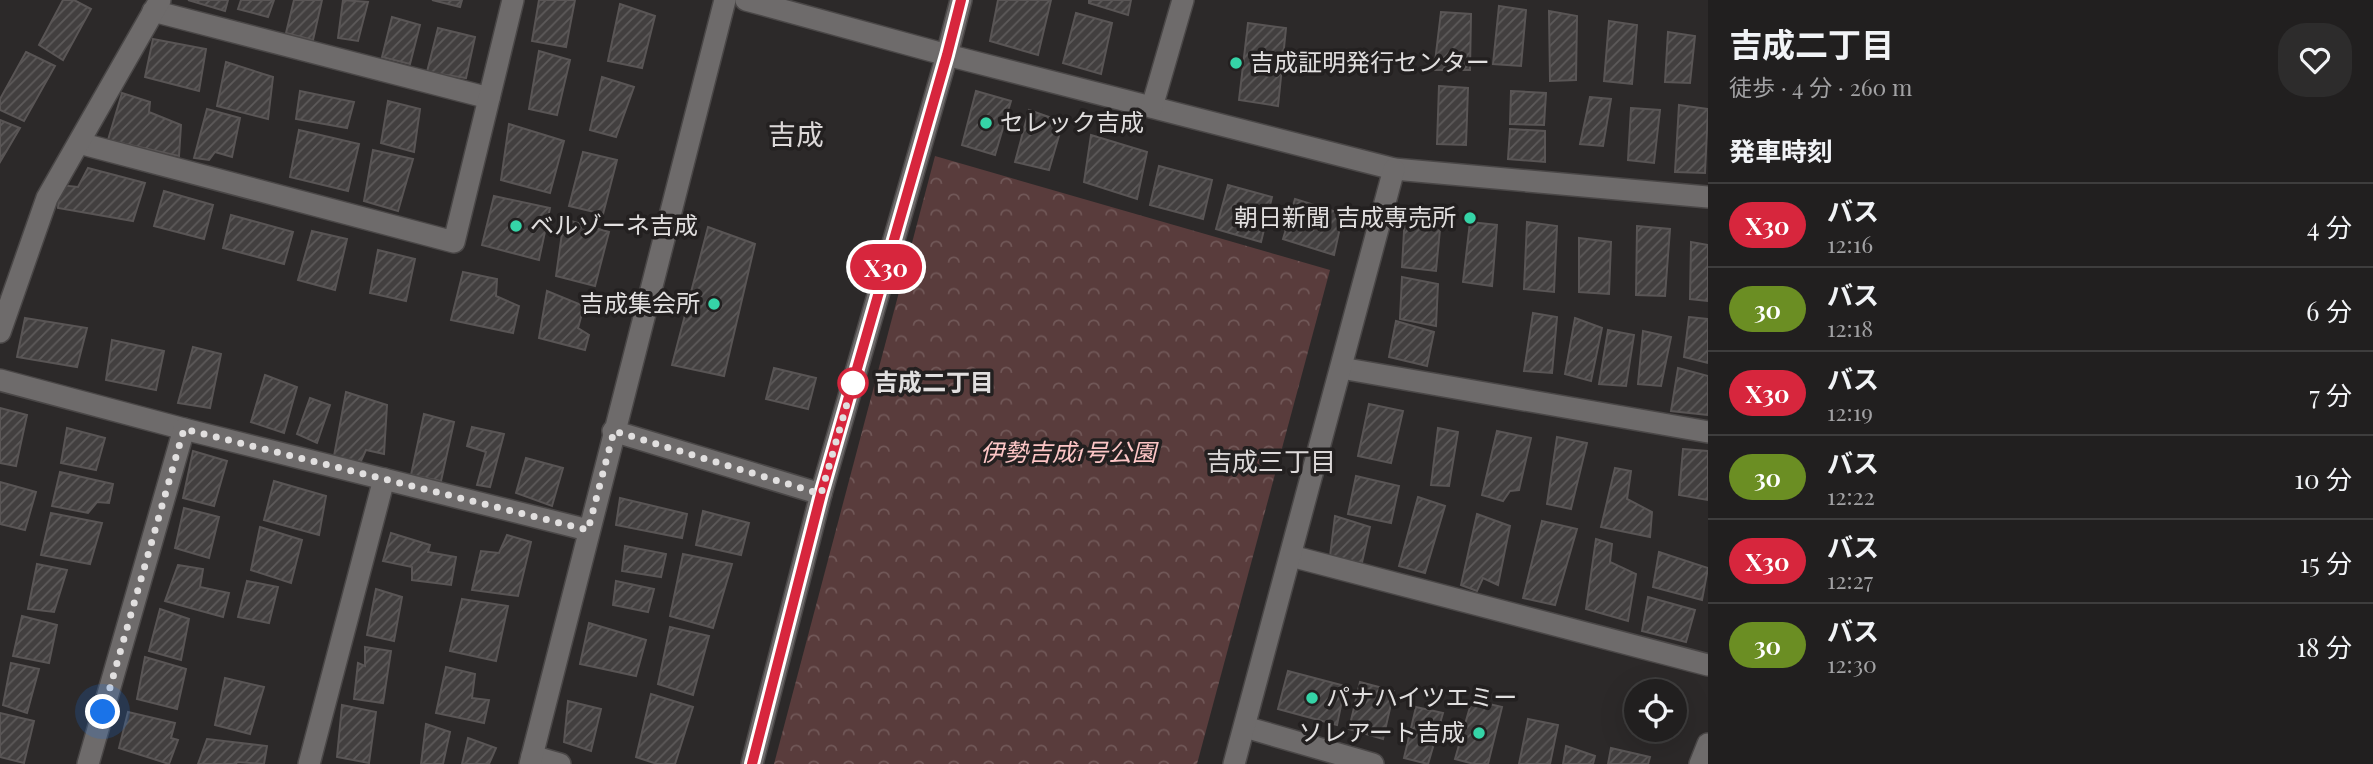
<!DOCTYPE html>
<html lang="ja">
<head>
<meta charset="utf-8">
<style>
  :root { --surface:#211f1f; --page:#2d2c2c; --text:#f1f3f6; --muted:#a2a2a4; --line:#3e3d3d }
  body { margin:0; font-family:"Playfair Display","Noto Sans JP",serif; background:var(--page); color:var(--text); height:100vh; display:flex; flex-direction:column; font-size:26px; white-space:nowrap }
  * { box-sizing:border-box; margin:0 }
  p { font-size:23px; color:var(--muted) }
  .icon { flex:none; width:38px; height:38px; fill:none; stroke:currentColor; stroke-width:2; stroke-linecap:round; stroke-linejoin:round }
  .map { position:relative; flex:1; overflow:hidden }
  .details { display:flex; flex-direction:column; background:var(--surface); width:665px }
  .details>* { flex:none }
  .badge { padding:0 14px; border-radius:23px; font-size:24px; line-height:46px }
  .tools { position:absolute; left:1624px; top:679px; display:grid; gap:14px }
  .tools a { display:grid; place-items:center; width:63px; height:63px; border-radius:50%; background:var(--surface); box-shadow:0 7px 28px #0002,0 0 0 2px var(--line); font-size:35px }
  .you { position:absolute; width:35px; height:35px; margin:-18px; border:5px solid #fff; border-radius:50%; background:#1a73e8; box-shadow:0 0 0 10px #1a73e833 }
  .map>.badge { position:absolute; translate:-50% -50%; box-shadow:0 0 0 4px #fff }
  h2 { padding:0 21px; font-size:26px; line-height:63px }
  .round { display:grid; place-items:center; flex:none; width:74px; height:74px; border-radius:28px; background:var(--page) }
  .overview { display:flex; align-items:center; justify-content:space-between; height:119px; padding:0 21px }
  h1 { font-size:33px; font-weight:700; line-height:52px }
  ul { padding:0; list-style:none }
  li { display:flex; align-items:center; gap:21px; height:84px; padding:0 21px; border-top:2px solid var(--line) }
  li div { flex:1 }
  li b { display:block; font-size:26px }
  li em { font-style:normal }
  li .badge { min-width:77px; font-weight:700; text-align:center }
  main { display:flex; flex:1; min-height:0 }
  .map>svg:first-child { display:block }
  .park { fill:url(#park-crowns) }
  .building { fill:url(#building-hatch); stroke:#595555; stroke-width:2 }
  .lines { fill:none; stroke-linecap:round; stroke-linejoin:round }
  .minor-casing { stroke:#4a4747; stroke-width:24 }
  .minor { stroke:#6e6b6b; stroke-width:21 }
  .line-casing { stroke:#fff; stroke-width:16 }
  .line { stroke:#d7263d; stroke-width:10 }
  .walk { stroke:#e1dfdf; stroke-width:7; stroke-dasharray:0 12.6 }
  .poi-dot { fill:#35d4a7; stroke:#232020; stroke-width:2.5 }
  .stop-dot { fill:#fff; stroke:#d7263d; stroke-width:3.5 }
  .labels { text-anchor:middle; stroke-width:7; stroke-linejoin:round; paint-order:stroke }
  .poi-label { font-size:24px; fill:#e1dfdf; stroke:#232020; text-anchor:start }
  .stop-label { font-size:24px; font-weight:bold; fill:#e1dfdf; stroke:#232020; text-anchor:start }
  .park-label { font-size:24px; font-style:italic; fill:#fdc6c6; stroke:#232020 }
  .neighbourhood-label { font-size:26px; fill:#dcd8d8; stroke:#232020 }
  .quarter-label { font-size:28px; fill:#dcd8d8; stroke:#232020 }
</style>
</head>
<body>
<main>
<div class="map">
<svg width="1708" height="764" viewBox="0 0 1708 764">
  <defs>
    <pattern id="park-crowns" width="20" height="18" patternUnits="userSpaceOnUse" patternTransform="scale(1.75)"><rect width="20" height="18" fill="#593c3c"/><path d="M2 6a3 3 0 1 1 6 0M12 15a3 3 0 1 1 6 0" fill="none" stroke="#715858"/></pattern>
    <pattern id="building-hatch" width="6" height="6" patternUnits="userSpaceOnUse" patternTransform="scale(1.75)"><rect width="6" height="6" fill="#423f3f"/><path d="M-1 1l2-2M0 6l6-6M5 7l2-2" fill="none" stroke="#5d5a5a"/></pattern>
  </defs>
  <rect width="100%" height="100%" fill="#2c2929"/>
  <path class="park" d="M935,156L1330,270L1197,764H774Z"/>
  <g class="building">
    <path d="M63,0H74L91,9L63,60L39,45Z"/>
    <path d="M188,0H228L225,11Z"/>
    <path d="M241,0H274L268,17L238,9Z"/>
    <path d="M294,0H322L313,40L286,33Z"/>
    <path d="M343,0L368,2L358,41L338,38Z"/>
    <path d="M432,0H462L460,7Z"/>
    <path d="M539,0H575L566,47L532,41Z"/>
    <path d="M998,0H1051L1038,55L990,41Z"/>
    <path d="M1089,0H1131L1128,15L1089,3Z"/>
    <path d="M620,4L655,16L642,68L608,61Z"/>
    <path d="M1499,6L1526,10L1521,66L1493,64Z"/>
    <path d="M1549,11L1577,16L1576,80L1550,81Z"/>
    <path d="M1441,12L1471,14L1470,70H1434Z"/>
    <path d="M1076,13L1112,23L1101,74L1063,63Z"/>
    <path d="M392,17L420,25L410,64L382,57Z"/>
    <path d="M1609,21L1637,25L1632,84L1604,81Z"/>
    <path d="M1248,23L1286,28L1278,106L1239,100Z"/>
    <path d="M438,28L475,37L466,78L427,72Z"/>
    <path d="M1668,32L1695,36L1690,83L1665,82Z"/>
    <path d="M153,39L206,49L199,91L145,77Z"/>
    <path d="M539,51L570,60L557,115L529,109Z"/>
    <path d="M26,52L55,66L24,121L0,110V99Z"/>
    <path d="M226,62L273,77L268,119L217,106Z"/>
    <path d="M602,77L634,87L616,137L590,130Z"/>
    <path d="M1439,86L1468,88L1466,145L1437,144Z"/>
    <path d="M300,91L354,102L347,128L296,119Z"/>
    <path d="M976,91L1011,101L995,155L962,145Z"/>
    <path d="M1511,91L1546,93L1544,125L1510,124Z"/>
    <path d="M122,93L150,102L149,112L181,125L179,156L108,140Z"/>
    <path d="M1590,97L1611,99L1603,146L1580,144Z"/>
    <path d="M388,101L420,109L414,152L381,143Z"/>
    <path d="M1679,105L1708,109L1705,173L1675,172Z"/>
    <path d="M1631,108L1660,110L1654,163L1628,160Z"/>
    <path d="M207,109L240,118L232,157L215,152L209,160L194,158Z"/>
    <path d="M1029,110L1063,122L1049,170L1015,162Z"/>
    <path d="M0,120L20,128L0,162Z"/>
    <path d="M509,124L564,141L550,193L501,180Z"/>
    <path d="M1510,129L1545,131V162L1508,159Z"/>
    <path d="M299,130L359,144L348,191L290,177Z"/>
    <path d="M1091,135L1147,152L1137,199L1084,182Z"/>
    <path d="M373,150L413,159L398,211L364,201Z"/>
    <path d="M583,152L617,160L603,214L569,206Z"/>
    <path d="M1159,166L1212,180L1203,219L1150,205Z"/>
    <path d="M88,168L145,183L133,221L58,208L60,185L78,187Z"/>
    <path d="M1228,185L1272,197L1261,242L1216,229Z"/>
    <path d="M164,191L213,205L204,239L154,226Z"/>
    <path d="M494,196L550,208L539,260L482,245Z"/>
    <path d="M1295,199L1343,214L1334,255L1283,239Z"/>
    <path d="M1405,214L1441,219L1436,271L1402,267Z"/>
    <path d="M231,215L293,232L284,264L223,248Z"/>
    <path d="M564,219L609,232L595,286L556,276Z"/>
    <path d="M1470,222L1497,225L1492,286L1463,282Z"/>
    <path d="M1527,222L1557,226L1554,292L1524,289Z"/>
    <path d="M1637,226L1670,229L1665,296L1636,295Z"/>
    <path d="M708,227L755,244L724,376L672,365Z"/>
    <path d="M312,231L347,239L335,290L298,280Z"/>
    <path d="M1579,238L1611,242L1609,294L1579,292Z"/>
    <path d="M1691,242L1708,245V301L1690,299Z"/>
    <path d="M378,250L415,259L406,301L370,293Z"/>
    <path d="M463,272L497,279L496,296L519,306L513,333L451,320Z"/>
    <path d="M1402,277L1438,284L1436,326L1400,319Z"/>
    <path d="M547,291L584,306L578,328L589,335L585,350L539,338Z"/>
    <path d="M1533,313L1557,317L1552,373L1524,371Z"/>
    <path d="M1689,317L1708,319V363L1684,357Z"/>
    <path d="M25,318L87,328L77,367L17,357Z"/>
    <path d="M1575,318L1602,328L1591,381L1565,374Z"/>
    <path d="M1396,321L1434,332L1427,366L1389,357Z"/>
    <path d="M1608,330L1634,335L1626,386L1599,384Z"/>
    <path d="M1643,331L1671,337L1661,386L1638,384Z"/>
    <path d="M112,340L164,351L156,390L106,380Z"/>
    <path d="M193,347L221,354L210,408L178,403Z"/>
    <path d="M774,368L816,378L808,409L766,399Z"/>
    <path d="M1678,368L1708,376V415L1671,411Z"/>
    <path d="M265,375L297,387L284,433L251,422Z"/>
    <path d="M346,392L387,405L384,454L366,450L360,463L334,456Z"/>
    <path d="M310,398L330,405L317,443L297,434Z"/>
    <path d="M1369,404L1403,411L1391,463L1358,456Z"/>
    <path d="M0,408L27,415L16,466L0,463Z"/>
    <path d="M424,414L454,422L441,481L411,475Z"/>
    <path d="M472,427L504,434L490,487L477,485L486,452L467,446Z"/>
    <path d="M67,428L105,438L96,470L61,463Z"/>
    <path d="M1438,428L1458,432L1449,486L1431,485Z"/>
    <path d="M1497,431L1531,438L1519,490L1510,491L1503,501L1482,495Z"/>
    <path d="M1557,437L1587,443L1571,509L1547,504Z"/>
    <path d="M1683,449L1708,451V500L1679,495Z"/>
    <path d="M193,451L227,461L214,506L183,498Z"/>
    <path d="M526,458L563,468L552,506L516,493Z"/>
    <path d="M1615,468L1631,471L1627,499L1652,512L1650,537L1601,527Z"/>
    <path d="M60,472L113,484L109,503L97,502L88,513L52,506Z"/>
    <path d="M1356,476L1399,486L1391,523L1348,514Z"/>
    <path d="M274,481L326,496L319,535L264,520Z"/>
    <path d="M0,482L36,492L25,530L0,524Z"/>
    <path d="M1418,497L1445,506L1425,573L1399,566Z"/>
    <path d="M620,498L687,514L682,538L616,525Z"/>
    <path d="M184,508L219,517L209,558L175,548Z"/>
    <path d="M703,511L749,523L741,555L696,545Z"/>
    <path d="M51,513L102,523L90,564L41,555Z"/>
    <path d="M1477,514L1510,526L1498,585L1483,578L1477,591L1461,585Z"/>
    <path d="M1335,516L1370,527L1361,567L1330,556Z"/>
    <path d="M1542,521L1577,529L1555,605L1523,598Z"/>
    <path d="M260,527L302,540L291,583L251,570Z"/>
    <path d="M391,533L430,545L428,552L456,557L451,585L412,580V567L383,561Z"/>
    <path d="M507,535L531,542L518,596L472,590L481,551L499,553Z"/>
    <path d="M1596,539L1612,544L1610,562L1636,574L1628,621L1586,609Z"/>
    <path d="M625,546L666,554L661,577L622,571Z"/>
    <path d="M1659,552L1708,568L1702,600L1653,587Z"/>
    <path d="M683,554L732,564L713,628L670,616Z"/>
    <path d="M37,564L67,570L54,612L28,609Z"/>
    <path d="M178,565L203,569L200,587L229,593L223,617L165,601Z"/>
    <path d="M247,581L278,587L269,623L238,617Z"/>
    <path d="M616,581L654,589L648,612L613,605Z"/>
    <path d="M376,589L402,597L394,641L367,635Z"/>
    <path d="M1648,597L1695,610L1686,642L1642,631Z"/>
    <path d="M462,599L508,606L496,661L450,651Z"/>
    <path d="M160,609L189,619L181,660L149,651Z"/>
    <path d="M22,616L57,625L49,663L13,656Z"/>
    <path d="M589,623L646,640L636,676L580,664Z"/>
    <path d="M670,627L709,636L693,695L658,684Z"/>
    <path d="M365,647L391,651L383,703L354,699L358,663L365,666Z"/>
    <path d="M145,657L186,669L177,709L137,699Z"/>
    <path d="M11,663L39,669L27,713L3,705Z"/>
    <path d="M446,667L475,674L472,698L489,700L484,723L436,713Z"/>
    <path d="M1288,671L1345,686L1337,725L1278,709Z"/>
    <path d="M225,678L264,687L250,734L215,725Z"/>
    <path d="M1360,682L1394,691L1383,739L1349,729Z"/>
    <path d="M651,694L693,707L675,764H657L636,757Z"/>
    <path d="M1472,700L1502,707L1488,764H1474L1455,759Z"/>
    <path d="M568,701L601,709L591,751L564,742Z"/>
    <path d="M342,705L376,712L369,763L337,757Z"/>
    <path d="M1416,707L1443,713L1428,764L1404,758Z"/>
    <path d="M128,712L175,723L171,738L178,740L169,764L119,748Z"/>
    <path d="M0,713L34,721L24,763L0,757Z"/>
    <path d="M1528,719L1558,725L1550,764H1519Z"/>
    <path d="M426,724L450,732L443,764H421Z"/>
    <path d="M468,738L496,748L489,764H462Z"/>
    <path d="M207,739L267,746L264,764L237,762L236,764H198Z"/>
    <path d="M1566,746L1595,756L1593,764H1563Z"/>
    <path d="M1611,748L1650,757L1648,764H1608Z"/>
  </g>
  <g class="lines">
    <defs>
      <g id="minor">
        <path d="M746,0L947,55L1394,169L1708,197"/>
        <path d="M153,11L489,98"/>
        <path d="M1152,107L1183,0"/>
        <path d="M79,143L454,242L513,0"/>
        <path d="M0,332L47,198L160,0"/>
        <path d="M1341,368L1708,432"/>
        <path d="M0,380L184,429L588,530"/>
        <path d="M613,431L821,494"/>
        <path d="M1291,556L1708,665"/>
        <path d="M1245,727L1373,764"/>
        <path d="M532,756L560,764"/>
        <path d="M88,764L184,429"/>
        <path d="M309,764L384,479"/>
        <path d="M530,764L725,0"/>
        <path d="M752,764L821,494L947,55L961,0"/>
        <path d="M1234,764L1394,169"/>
        <path d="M1700,764L1708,744"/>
      </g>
    </defs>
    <use href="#minor" class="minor-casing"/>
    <use href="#minor" class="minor"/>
  </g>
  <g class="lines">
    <defs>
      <path id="line" d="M752,764L821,494L947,55L961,0"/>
    </defs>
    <use href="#line" class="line-casing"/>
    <use href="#line" class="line"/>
    <path class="walk" d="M103,712L184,429L588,530L614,431L821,494L853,383"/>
  </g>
  <g class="poi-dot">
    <circle cx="1236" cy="63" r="7"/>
    <circle cx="986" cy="123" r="7"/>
    <circle cx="1470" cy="218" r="7"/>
    <circle cx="516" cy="226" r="7"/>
    <circle cx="714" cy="304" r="7"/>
    <circle cx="1312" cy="698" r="7"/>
    <circle cx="1479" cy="733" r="7"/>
  </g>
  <circle class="stop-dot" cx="853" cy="383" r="14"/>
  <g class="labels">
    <g class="poi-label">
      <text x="1250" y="71">吉成証明発行センター</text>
      <text x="1000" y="131">セレック吉成</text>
      <text x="1456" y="226" text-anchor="end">朝日新聞 吉成専売所</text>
      <text x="530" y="234">ベルゾーネ吉成</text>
      <text x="700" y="312" text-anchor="end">吉成集会所</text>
      <text x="1326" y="706">パナハイツエミー</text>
      <text x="1465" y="741" text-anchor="end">ソレアート吉成</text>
    </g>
    <g class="stop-label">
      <text x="874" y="391">吉成二丁目</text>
    </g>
    <g class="park-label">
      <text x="1068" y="461">伊勢吉成1号公園</text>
    </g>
    <g class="neighbourhood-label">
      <text x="1271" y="471">吉成三丁目</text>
    </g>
    <g class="quarter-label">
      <text x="796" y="145">吉成</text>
    </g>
  </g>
</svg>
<div class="tools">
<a><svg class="icon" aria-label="locate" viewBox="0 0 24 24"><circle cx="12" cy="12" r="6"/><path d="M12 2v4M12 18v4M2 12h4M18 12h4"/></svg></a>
</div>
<div class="you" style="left:103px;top:712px"></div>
<b class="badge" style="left:886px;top:267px;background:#d7263d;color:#fff">X30</b>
</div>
<section class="details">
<div class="overview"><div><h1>吉成二丁目</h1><p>徒歩 · 4 分 · 260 m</p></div><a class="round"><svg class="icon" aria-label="heart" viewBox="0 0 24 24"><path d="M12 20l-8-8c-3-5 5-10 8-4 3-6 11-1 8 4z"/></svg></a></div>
<h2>発車時刻</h2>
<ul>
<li><span class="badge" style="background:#d7263d;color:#fff">X30</span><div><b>バス</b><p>12:16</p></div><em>4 分</em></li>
<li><span class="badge" style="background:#6b8e23;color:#fff">30</span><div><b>バス</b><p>12:18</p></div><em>6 分</em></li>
<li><span class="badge" style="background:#d7263d;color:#fff">X30</span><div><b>バス</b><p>12:19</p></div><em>7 分</em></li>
<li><span class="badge" style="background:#6b8e23;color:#fff">30</span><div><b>バス</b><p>12:22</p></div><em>10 分</em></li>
<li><span class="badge" style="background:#d7263d;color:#fff">X30</span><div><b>バス</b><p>12:27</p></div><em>15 分</em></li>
<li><span class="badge" style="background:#6b8e23;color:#fff">30</span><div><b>バス</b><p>12:30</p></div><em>18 分</em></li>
</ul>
</section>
</main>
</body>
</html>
